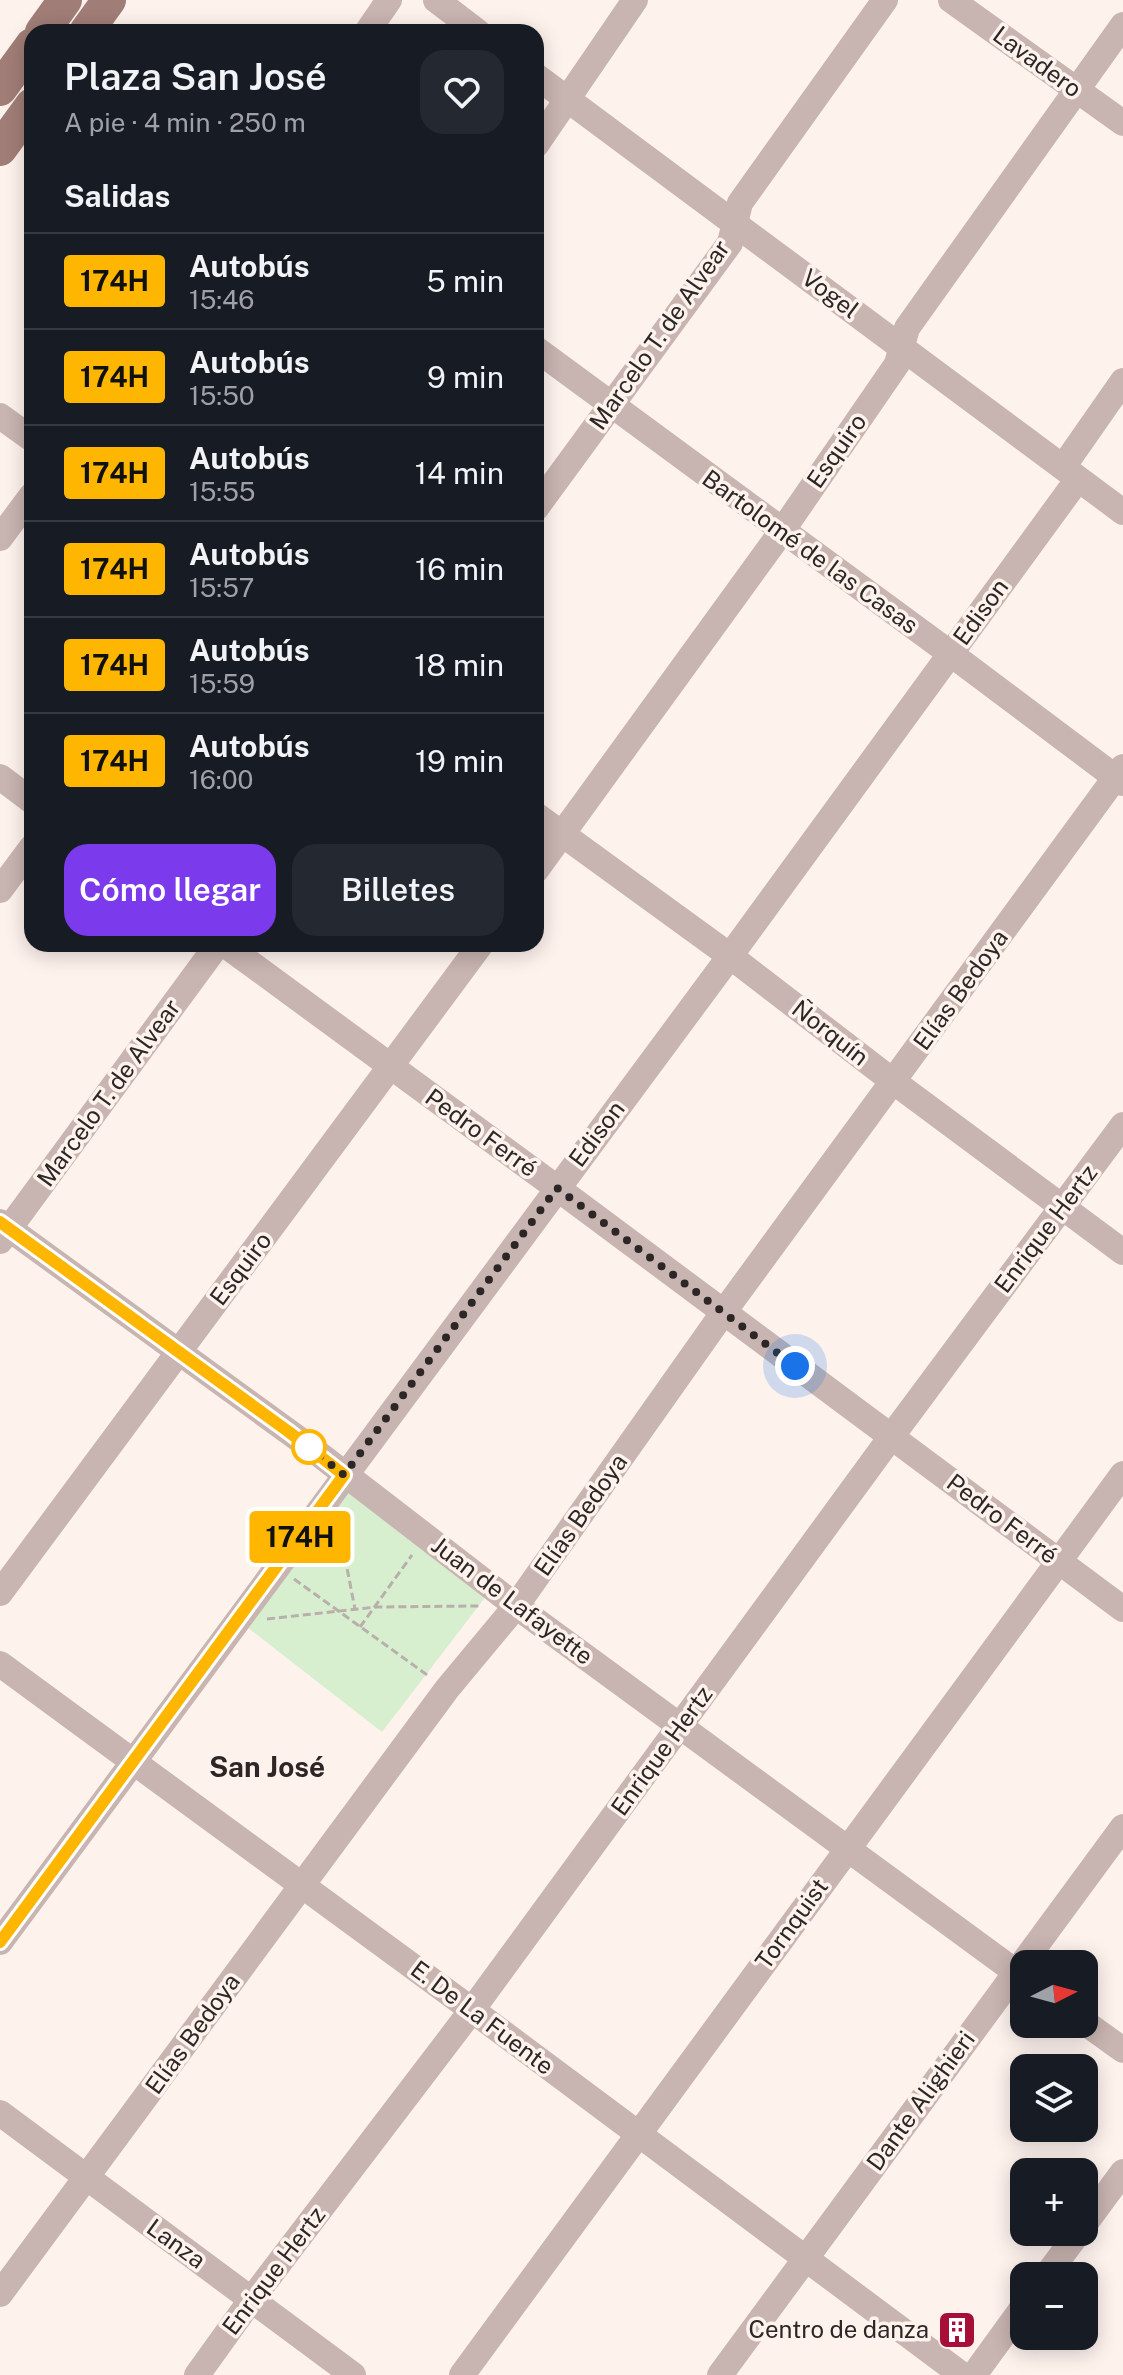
<!DOCTYPE html>
<html lang="es">
<head>
<meta charset="utf-8">
<style>
  :root { --surface:#171b24; --page:#242831; --text:#f1f3f6; --muted:#9ea1a6; --line:#363941; --accent:#7c3aed }
  body { margin:0; font-family:"Public Sans",sans-serif; background:var(--page); color:var(--text); height:100vh; display:flex; flex-direction:column; font-size:30px; white-space:nowrap }
  * { box-sizing:border-box; margin:0 }
  p { font-size:26px; color:var(--muted) }
  .icon { flex:none; width:44px; height:44px; fill:none; stroke:currentColor; stroke-width:2; stroke-linecap:round; stroke-linejoin:round }
  .map { position:relative; flex:1; overflow:hidden }
  .side { position:absolute; left:24px; top:24px; width:520px; height:928px; display:flex; flex-direction:column; background:var(--surface); border-radius:24px; box-shadow:0 4px 20px #0003 }
  .side>* { flex:none }
  .badge { padding:0 16px; border-radius:6px; font-size:28px; line-height:52px }
  .needle { width:52px; rotate:84deg }
  .tools { position:absolute; left:1010px; top:1950px; display:grid; gap:16px }
  .tools a { display:grid; place-items:center; width:88px; height:88px; border-radius:16px; background:var(--surface); box-shadow:0 4px 20px #0003; font-size:40px }
  .you { position:absolute; width:40px; height:40px; margin:-20px; border:6px solid #fff; border-radius:50%; background:#1a73e8; box-shadow:0 0 0 12px #1a73e833 }
  .map>.badge { position:absolute; translate:-50% -50%; box-shadow:0 0 0 4px #fff }
  h2 { padding:0 40px; font-size:30px; line-height:72px }
  .round { display:grid; place-items:center; flex:none; width:84px; height:84px; border-radius:24px; background:var(--page) }
  .headline { display:flex; align-items:center; justify-content:space-between; height:136px; padding:0 40px }
  h1 { font-size:38px; font-weight:600; line-height:60px }
  .primary-button { display:flex; gap:16px; margin-top:auto; padding:16px 40px }
  .primary-button a { flex:1; height:92px; border-radius:24px; background:var(--accent); color:#fff; font-size:32px; font-weight:600; line-height:92px; text-align:center }
  .primary-button a+a { background:var(--page); color:var(--text) }
  ul { padding:0; list-style:none }
  li { display:flex; align-items:center; gap:24px; height:96px; padding:0 40px; border-top:2px solid var(--line) }
  li div { flex:1 }
  li b { display:block; font-size:30px }
  li em { font-style:normal }
  li .badge { min-width:88px; font-weight:700; text-align:center }
  .map>svg:first-child { display:block }
  .green { fill:#d7efce }
  .building { fill:#f7cee5; stroke:#baafb5; stroke-width:2 }
  .lines { fill:none; stroke-linecap:round; stroke-linejoin:round }
  .path { stroke:#b9afac; stroke-width:3; stroke-dasharray:8 4; stroke-linecap:butt }
  .minor { stroke:#c8b4b0; stroke-width:26 }
  .major { stroke:#a17d77; stroke-width:34 }
  .line-casing { stroke:#fff; stroke-width:18 }
  .line { stroke:#feb600; stroke-width:12 }
  .walk { stroke:#2c2726; stroke-width:8; stroke-dasharray:0 14.4 }
  .stop-dot { fill:#fff; stroke:#feb600; stroke-width:4 }
  .labels { text-anchor:middle; stroke-width:7; stroke-linejoin:round; paint-order:stroke }
  .street-label { font-size:24px; fill:#2c2726; stroke:#fef2ed }
  .poi-label { font-size:24px; fill:#2c2726; stroke:#fef2ed; text-anchor:end }
  .quarter-label { font-size:28px; font-weight:bold; fill:#2c2726; stroke:#fef2ed }
</style>
</head>
<body>
<div class="map">
<svg width="1123" height="2375" viewBox="0 0 1123 2375">
  <rect width="100%" height="100%" fill="#fef2ed"/>
  <path class="green" d="M347,1487L487,1595L382,1732L243,1624Z"/>
  <path class="building" d="M958,2312L974,2324L955,2348L940,2336Z"/>
  <g class="lines">
    <g class="path">
      <path d="M338,1522L355,1609"/>
      <path d="M294,1579L430,1677"/>
      <path d="M267,1619L376,1607L479,1606"/>
      <path d="M360,1627L412,1555"/>
    </g>
    <g class="minor">
      <path d="M436,0L478,32"/>
      <path d="M951,0L1123,123"/>
      <path d="M367,32L389,0"/>
      <path d="M536,76L1123,512"/>
      <path d="M536,145L635,0"/>
      <path d="M536,349L951,654L1123,783"/>
      <path d="M0,416L32,439"/>
      <path d="M1063,467L1123,381"/>
      <path d="M536,508L730,243L740,203L885,0"/>
      <path d="M0,538L32,495"/>
      <path d="M0,777L32,801"/>
      <path d="M536,815L730,956L894,1082L1123,1252"/>
      <path d="M536,870L782,531L897,364L907,328L1123,25"/>
      <path d="M0,890L32,847"/>
      <path d="M224,944L557,1188L1123,1609"/>
      <path d="M0,1222L311,1448L516,1606L1024,1978"/>
      <path d="M0,1241L218,944"/>
      <path d="M0,1593L481,944"/>
      <path d="M0,1664L472,2010L962,2375"/>
      <path d="M0,1942L730,956L1078,479"/>
      <path d="M1084,2022L1123,2050"/>
      <path d="M0,2113L353,2375"/>
      <path d="M1084,2225L1123,2172"/>
      <path d="M1046,2276L1079,2232"/>
      <path d="M0,2294L447,1689L516,1606L723,1313L1123,767"/>
      <path d="M197,2375L251,2300L472,2010L891,1437L1123,1125"/>
      <path d="M462,2375L1123,1474"/>
      <path d="M720,2375L1123,1827"/>
      <path d="M974,2375L1024,2306"/>
    </g>
    <g class="major">
      <path d="M42,32L65,0"/>
      <path d="M86,32L109,0"/>
      <path d="M0,89L32,45"/>
      <path d="M0,149L32,105"/>
    </g>
  </g>
  <g class="lines">
    <defs>
      <path id="line" d="M0,1222L289,1432L344,1475L0,1942"/>
    </defs>
    <use href="#line" class="line-casing"/>
    <use href="#line" class="line"/>
    <path class="walk" d="M309,1447L344,1475L557,1188L795,1366"/>
  </g>
  <defs>
    <symbol id="building-square" viewBox="-11 -11 22 22"><rect x="-9" y="-9" width="18" height="18" rx="4" fill="#a70f39" stroke="#fef2ed"/><path d="M-4-6H4V6H1V3H-1V6H-4ZM-2.5-4.3h1.7v1.8h-1.7ZM.8-4.3h1.7v1.8H.8ZM-2.5-1h1.7V.8h-1.7ZM.8-1h1.7V.8H.8Z" fill="#fff"/></symbol>
  </defs>
  <g fill-rule="evenodd">
    <use href="#building-square" x="935" y="2308" width="44" height="44"/>
  </g>
  <circle class="stop-dot" cx="309" cy="1447" r="16"/>
  <g class="labels">
    <g class="street-label">
      <text transform="translate(1037 62) rotate(36)" y="8">Lavadero</text>
      <text transform="translate(830 294) rotate(37)" y="8">Vogel</text>
      <text transform="translate(660 335) rotate(-55)" y="8">Marcelo T. de Alvear</text>
      <text transform="translate(837 451) rotate(-55)" y="8">Esquiro</text>
      <text transform="translate(810 552) rotate(36)" y="8">Bartolomé de las Casas</text>
      <text transform="translate(981 612) rotate(-54)" y="8">Edison</text>
      <text transform="translate(961 990) rotate(-54)" y="8">Elías Bedoya</text>
      <text transform="translate(830 1033) rotate(38)" y="8">Ñorquín</text>
      <text transform="translate(109 1093) rotate(-54)" y="8">Marcelo T. de Alvear</text>
      <text transform="translate(481 1133) rotate(36)" y="8">Pedro Ferré</text>
      <text transform="translate(597 1134) rotate(-53)" y="8">Edison</text>
      <text transform="translate(1046 1229) rotate(-53)" y="8">Enrique Hertz</text>
      <text transform="translate(241 1269) rotate(-53)" y="8">Esquiro</text>
      <text transform="translate(581 1515) rotate(-55)" y="8">Elías Bedoya</text>
      <text transform="translate(1002 1519) rotate(37)" y="8">Pedro Ferré</text>
      <text transform="translate(512 1601) rotate(37)" y="8">Juan de Lafayette</text>
      <text transform="translate(662 1751) rotate(-54)" y="8">Enrique Hertz</text>
      <text transform="translate(792 1924) rotate(-54)" y="8">Tornquist</text>
      <text transform="translate(482 2018) rotate(37)" y="8">E. De La Fuente</text>
      <text transform="translate(193 2034) rotate(-54)" y="8">Elías Bedoya</text>
      <text transform="translate(921 2101) rotate(-54)" y="8">Dante Alighieri</text>
      <text transform="translate(176 2244) rotate(36)" y="8">Lanza</text>
      <text transform="translate(274 2271) rotate(-53)" y="8">Enrique Hertz</text>
    </g>
    <g class="poi-label">
      <text x="929" y="2338">Centro de danza</text>
    </g>
    <g class="quarter-label">
      <text x="267" y="1777">San José</text>
    </g>
  </g>
</svg>
<div class="tools">
<a><svg class="needle" viewBox="-14 -14 28 28"><path d="M0-13l5 13h-10z" fill="#e53935"/><path d="M0 13l5-13h-10z" fill="#9ea1a6"/></svg></a>
<a><svg class="icon" aria-label="layers" viewBox="0 0 24 24"><path d="M12 4l9 5-9 5-9-5zM3 14l9 5 9-5"/></svg></a>
<a>+</a>
<a>−</a>
</div>
<div class="you" style="left:795px;top:1366px"></div>
<b class="badge" style="left:300px;top:1537px;background:#feb600;color:#111">174H</b>
<section class="side">
<div class="headline"><div><h1>Plaza San José</h1><p>A pie · 4 min · 250 m</p></div><a class="round"><svg class="icon" aria-label="heart" viewBox="0 0 24 24"><path d="M12 20l-8-8c-3-5 5-10 8-4 3-6 11-1 8 4z"/></svg></a></div>
<h2>Salidas</h2>
<ul>
<li><span class="badge" style="background:#feb600;color:#111">174H</span><div><b>Autobús</b><p>15:46</p></div><em>5 min</em></li>
<li><span class="badge" style="background:#feb600;color:#111">174H</span><div><b>Autobús</b><p>15:50</p></div><em>9 min</em></li>
<li><span class="badge" style="background:#feb600;color:#111">174H</span><div><b>Autobús</b><p>15:55</p></div><em>14 min</em></li>
<li><span class="badge" style="background:#feb600;color:#111">174H</span><div><b>Autobús</b><p>15:57</p></div><em>16 min</em></li>
<li><span class="badge" style="background:#feb600;color:#111">174H</span><div><b>Autobús</b><p>15:59</p></div><em>18 min</em></li>
<li><span class="badge" style="background:#feb600;color:#111">174H</span><div><b>Autobús</b><p>16:00</p></div><em>19 min</em></li>
</ul>
<div class="primary-button"><a>Cómo llegar</a><a>Billetes</a></div>
</section>
</div>
</body>
</html>
